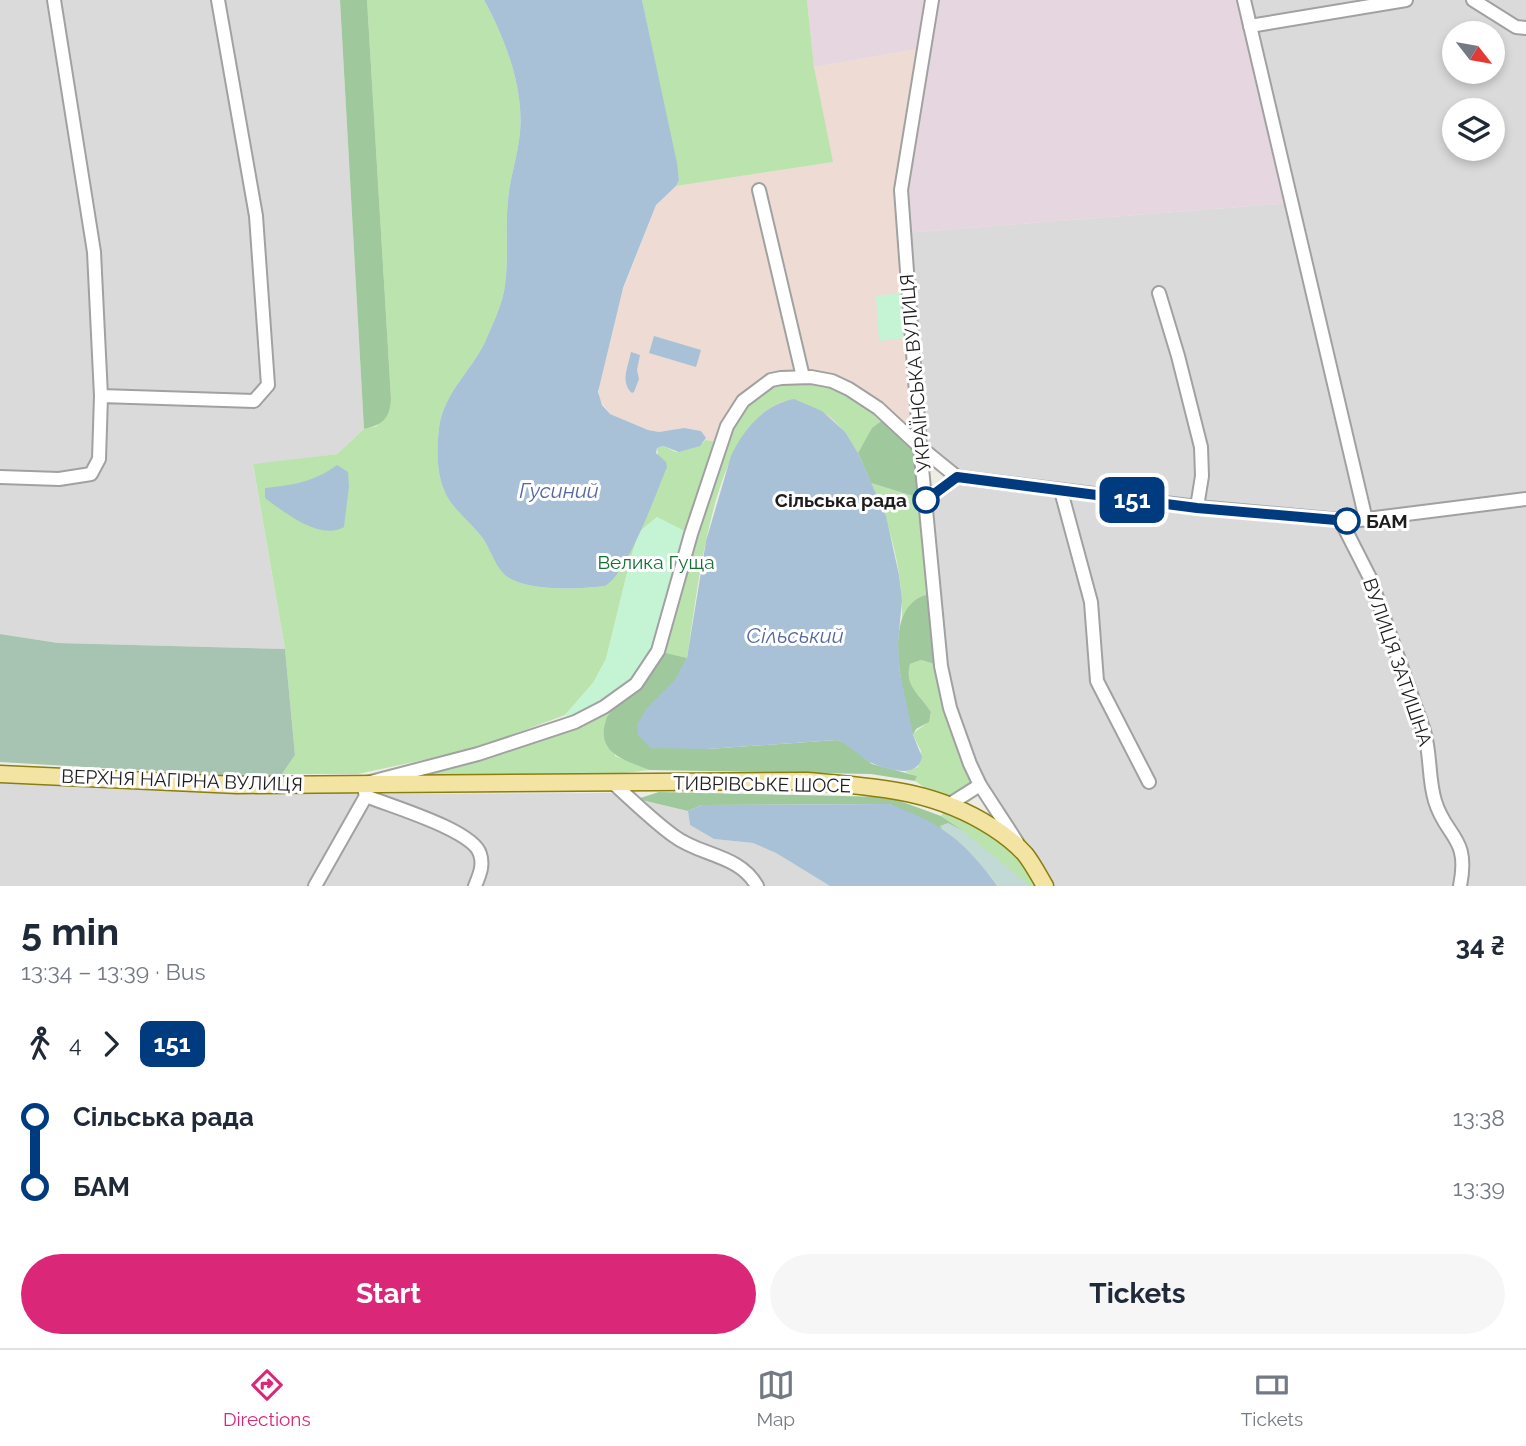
<!DOCTYPE html>
<html lang="en">
<head>
<meta charset="utf-8">
<style>
  :root { --surface:#fff; --page:#f6f6f7; --text:#1f2937; --muted:#747a83; --line:#e0e1e3; --accent:#db2777 }
  body { margin:0; font-family:Raleway,sans-serif; background:var(--page); color:var(--text); height:100vh; display:flex; flex-direction:column; font-size:26px; white-space:nowrap }
  * { box-sizing:border-box; margin:0 }
  p { font-size:23px; color:var(--muted) }
  .icon { flex:none; width:38px; height:38px; fill:none; stroke:currentColor; stroke-width:2; stroke-linecap:round; stroke-linejoin:round }
  .map { position:relative; height:886px; overflow:hidden }
  .details { display:flex; flex-direction:column; background:var(--surface); flex:1 }
  .details>* { flex:none }
  .badge { padding:0 14px; border-radius:10px; font-size:24px; line-height:46px }
  .needle { width:46px; rotate:121deg }
  .fabs { position:absolute; left:1442px; top:21px; display:grid; gap:14px }
  .fabs a { display:grid; place-items:center; width:63px; height:63px; border-radius:50%; background:var(--surface); box-shadow:0 4px 10px #0003; font-size:35px }
  .map>.badge { position:absolute; translate:-50% -50%; box-shadow:0 0 0 4px #fff }
  .legs { display:flex; align-items:center; gap:10px; height:77px; padding:0 21px; font-size:23px }
  .legs p { margin-inline-start:auto }
  .headline { display:flex; align-items:center; justify-content:space-between; height:119px; padding:0 21px }
  h1 { font-size:38px; font-weight:700; line-height:52px }
  .primary-button { display:flex; gap:14px; margin-top:auto; padding:14px 21px }
  .primary-button a { flex:1; height:80px; border-radius:42px; background:var(--accent); color:#fff; font-size:28px; font-weight:700; line-height:80px; text-align:center }
  .primary-button a+a { background:var(--page); color:var(--text) }
  ul { padding:0 21px; list-style:none }
  li { display:flex; align-items:center; gap:24px; height:70px; font-size:26px }
  li i { display:grid; place-items:center; width:10px; height:100%; margin:0 9px; background:currentColor }
  li i::after { content:''; width:18px; height:18px; margin:-9px; border:5px solid; border-radius:50%; background:var(--surface) }
  li p { margin-inline-start:auto }
  li:first-child i { background:linear-gradient(#0000 50%,currentColor 0) }
  li:last-child i { background:linear-gradient(currentColor 50%,#0000 0) }
  .dock { display:flex; justify-content:space-around; align-items:center; height:98px; border-top:2px solid var(--line); background:var(--surface); font-size:19px; color:var(--muted) }
  .dock a { display:grid; justify-items:center; gap:4px }
  .dock .selected { color:var(--accent) }
  .map>svg:first-child { display:block }
  .residential { fill:#dbdada; fill-rule:evenodd }
  .commercial { fill:#eddbd4 }
  .industrial { fill:#e6d6df }
  .grass { fill:#bbe3ae }
  .forest { fill:#9fc99c }
  .wetland { fill:#c2dad5 }
  .cemetery { fill:#a7c4b3 }
  .park { fill:#c4f4d4 }
  .water { fill:#a8c1d7 }
  .lines { fill:none; stroke-linecap:round; stroke-linejoin:round }
  .minor-casing { stroke:#a1a1a1; stroke-width:16 }
  .major-casing { stroke:#897e0e; stroke-width:19 }
  .minor { stroke:#fff; stroke-width:12 }
  .major { stroke:#f3e4a3; stroke-width:16 }
  .line-1-casing { stroke:#fff; stroke-width:16 }
  .line-1 { stroke:#003b80; stroke-width:10 }
  .stop-1-dot { fill:#fff; stroke:#003b80; stroke-width:3.5 }
  .labels { text-anchor:middle; stroke-width:6; stroke-linejoin:round; paint-order:stroke }
  .street-label { font-size:19px; fill:#1d1d1d; stroke:#fff }
  .stop-label { font-size:19px; font-weight:bold; fill:#1d1d1d; stroke:#fff; text-anchor:end }
  .park-label { font-size:19px; fill:#157133; stroke:#fff }
  .water-label { font-size:21px; font-style:italic; fill:#5367a4; stroke:#fff }
</style>
</head>
<body>
<div class="map">
<svg width="1526" height="886" viewBox="0 0 1526 886">
  <rect width="100%" height="100%" fill="#edede4"/>
  <g class="residential">
    <path d="M0,0H340L364,429L337,454L253,465L285,649L58,643L0,634Z"/>
    <path d="M1244,0H1526V886H1045L980,785L950,708L926,500L956,477L920,447L904,233L1292,203ZM1454,33H1493V72H1454ZM1454,110H1493V149H1454Z"/>
    <path d="M0,783L364,794L609,793L688,811L690,825L714,839L753,843L776,853L830,886H0Z"/>
  </g>
  <path class="commercial" d="M924,48L901,190L920,447L720,442L705,440L706,438L684,428L659,432L648,430L610,414L599,399V383L620,297L656,205L676,186L832,162L814,67Z"/>
  <path class="industrial" d="M807,0H1244L1293,203L904,233L901,190L923,48L814,67Z"/>
  <g class="grass">
    <path d="M367,0H484C505,38 524,88 520,132C518,155 510,177 508,200C505,228 509,257 505,285C503,302 495,319 488,335C475,369 444,390 439,428C436,453 436,483 452,504C462,517 475,527 484,540C494,555 497,574 515,581C539,591 580,589 605,586C641,553 647,500 658,455L657,448L663,446L676,452L703,443L705,440L720,442L761,386L821,378L887,417L872,428L858,453C835,416 827,408 784,401C711,426 698,592 687,658L658,651L657,517L639,532L631,557L606,659L593,683L565,715L474,749L358,774H282L295,755L285,649L253,464L337,454L364,429L377,426L391,398Z"/>
    <path d="M642,0H807L814,67L833,162L676,186L679,180Z"/>
    <path d="M871,483L926,500L935,597C918,598 907,602 902,620C903,572 891,526 871,483Z"/>
    <path d="M921,660L941,666L980,785L950,804L985,823L1045,886H997L962,830L941,816L949,804L915,781L917,776L905,772L918,767L921,751L913,735C919,726 930,726 931,712C921,695 904,687 910,664Z"/>
    <path d="M627,693L613,708L615,756L649,770L610,775L422,776L420,772L481,757Z"/>
  </g>
  <g class="forest">
    <path d="M340,0H367L391,398C390,418 383,425 364,429Z"/>
    <path d="M887,417L920,447L926,500L871,483L858,453L872,428Z"/>
    <path d="M926,595L935,597L941,666L921,660L910,664C904,687 921,695 931,712L929,722L916,729L913,735C906,701 877,609 926,595Z"/>
    <path d="M658,651L687,658L680,674L668,689L708,749L837,740L846,743L872,764L917,776L915,781L871,774L649,770C622,759 594,752 607,717Z"/>
    <path d="M659,792L889,797L941,816L962,830L971,843L889,804L702,805L688,811L637,799Z"/>
  </g>
  <path class="wetland" d="M948,823L962,830L1030,886H980L940,826Z"/>
  <path class="cemetery" d="M0,634L58,643L285,649L295,755L282,774L258,777L0,762Z"/>
  <g class="park">
    <path d="M901,293L904,338L879,341L876,296Z"/>
    <path d="M657,517L691,534L644,675L575,722L565,715L593,683L606,659L631,557L639,532Z"/>
  </g>
  <g class="water">
    <path d="M484,0H642L677,163L679,180L676,186L656,205L623,288L598,392L602,405L610,414L648,430L659,432L684,428L701,431L706,438L700,446L679,452L663,446L657,448L656,453L666,462L667,467C656,493 628,573 605,586C580,589 539,591 515,581C497,574 494,556 484,540C475,527 462,517 452,504C436,483 436,453 439,428C444,390 475,369 488,335C495,319 503,302 505,285C509,257 505,228 508,200C510,177 518,155 520,132C524,88 505,38 484,0Z"/>
    <path d="M654,336L701,350L696,367L649,353Z"/>
    <path d="M631,352L640,355L637,370L639,379L634,392L632,393C620,382 628,367 631,352Z"/>
    <path d="M794,399L822,411L845,432L858,453L886,516L899,575L902,600L898,643L900,673L913,735L922,757C917,779 890,770 874,764C861,759 851,745 837,740L708,749L650,748L638,735L637,725L646,709L674,681L687,658L706,541L731,456C743,430 764,404 794,399Z"/>
    <path d="M337,465L348,472L349,486L344,527C320,541 284,512 265,498V488C293,485 314,482 337,465Z"/>
    <path d="M889,804C941,823 965,841 997,886H830L776,853L753,843L714,839L690,825L688,811L702,805Z"/>
  </g>
  <g class="lines">
    <defs>
      <g id="minor">
        <path d="M54,0L94,252L101,396"/>
        <path d="M932,0L901,190L920,447L941,666L950,708L970,764L980,785L1017,842"/>
        <path d="M1244,0L1366,520"/>
        <path d="M1473,0L1516,27L1526,28"/>
        <path d="M1250,26L1406,0"/>
        <path d="M759,190L803,377"/>
        <path d="M1159,293L1178,356L1201,447L1202,476L1197,507"/>
        <path d="M0,477L59,479L91,474L99,459L101,396L254,401L268,385L256,216L218,0"/>
        <path d="M1061,491L1091,602L1097,681L1149,782"/>
        <path d="M926,500L957,477L1197,507L1351,521L1526,499"/>
        <path d="M1341,521L1370,578L1424,731C1431,754 1428,778 1435,801C1446,838 1470,836 1460,886"/>
        <path d="M612,782C632,800 652,820 674,836C700,856 739,854 757,886"/>
        <path d="M366,796C390,806 473,830 480,854C484,866 479,876 475,886"/>
        <path d="M950,804L980,785"/>
        <path d="M315,886L366,796L363,784L478,754L575,722L604,707L636,684L658,651L691,534L727,426L743,401L771,380L781,378L811,377L832,381L849,389L878,408L920,447L957,477"/>
      </g>
      <path id="major" d="M0,774L237,785L807,781C874,787 933,789 992,827C1003,834 1016,844 1025,854C1033,864 1039,876 1045,886"/>
    </defs>
    <use href="#minor" class="minor-casing"/>
    <use href="#major" class="major-casing"/>
    <use href="#minor" class="minor"/>
    <use href="#major" class="major"/>
  </g>
  <g class="lines">
    <defs>
      <path id="line-1" d="M926,500L957,477L1197,508L1347,521"/>
    </defs>
    <use href="#line-1" class="line-1-casing"/>
    <use href="#line-1" class="line-1"/>
  </g>
  <g class="stop-1-dot">
    <circle cx="926" cy="500" r="12"/>
    <circle cx="1347" cy="521" r="12"/>
  </g>
  <g class="labels">
    <g class="street-label">
      <text transform="translate(915 373) rotate(-95)" y="7">УКРАЇНСЬКА ВУЛИЦЯ</text>
      <text transform="translate(1398 662) rotate(71)" y="7">ВУЛИЦЯ ЗАТИШНА</text>
      <text transform="translate(182 780) rotate(2)" y="7">ВЕРХНЯ НАГІРНА ВУЛИЦЯ</text>
      <text transform="translate(762 784) rotate(1)" y="7">ТИВРІВСЬКЕ ШОСЕ</text>
    </g>
    <g class="stop-label">
      <text x="907" y="507">Сільська рада</text>
      <text x="1366" y="528" text-anchor="start">БАМ</text>
    </g>
    <g class="park-label">
      <text x="656" y="569">Велика Гуща</text>
    </g>
    <g class="water-label">
      <text x="559" y="498">Гусиний</text>
      <text x="795" y="643">Сільський</text>
    </g>
  </g>
</svg>
<div class="fabs">
<a><svg class="needle" viewBox="-14 -14 28 28"><path d="M0-13l5 13h-10z" fill="#e53935"/><path d="M0 13l5-13h-10z" fill="#747a83"/></svg></a>
<a><svg class="icon" aria-label="layers" viewBox="0 0 24 24"><path d="M12 4l9 5-9 5-9-5zM3 14l9 5 9-5"/></svg></a>
</div>
<b class="badge" style="left:1132px;top:500px;background:#003b80;color:#fff">151</b>
</div>
<section class="details">
<div class="headline"><div><h1>5 min</h1><p>13:34 – 13:39 · Bus</p></div><b>34 ₴</b></div>
<div class="legs"><svg class="icon" aria-label="walk" viewBox="0 0 24 24"><circle cx="13" cy="4" r="2"/><path d="M13 8l-2 6 4 7M11 14l-3 7M7 12l3-4h3l4 4"/></svg>4<svg class="icon" aria-label="forward" viewBox="0 0 24 24"><path d="M9 5l7 7-7 7"/></svg><b class="badge" style="background:#003b80;color:#fff">151</b></div>
<ul>
<li><i style="color:#003b80"></i><b>Сільська рада</b><p>13:38</p></li>
<li><i style="color:#003b80"></i><b>БАМ</b><p>13:39</p></li>
</ul>
<div class="primary-button"><a>Start</a><a>Tickets</a></div>
</section>
<nav class="dock">
<a class="selected"><svg class="icon" aria-label="directions" viewBox="0 0 24 24"><path d="M12 3l9 9-9 9-9-9zM9 14v-3h6M13 9l2 2-2 2"/></svg>Directions</a>
<a><svg class="icon" aria-label="map" viewBox="0 0 24 24"><path d="M3 6l6-2 6 2 6-2v14l-6 2-6-2-6 2zM9 4v14M15 6v14"/></svg>Map</a>
<a><svg class="icon" aria-label="tickets" viewBox="0 0 24 24"><path d="M3 7h18v10H3zM15 7v10"/></svg>Tickets</a>
</nav>
</body>
</html>
